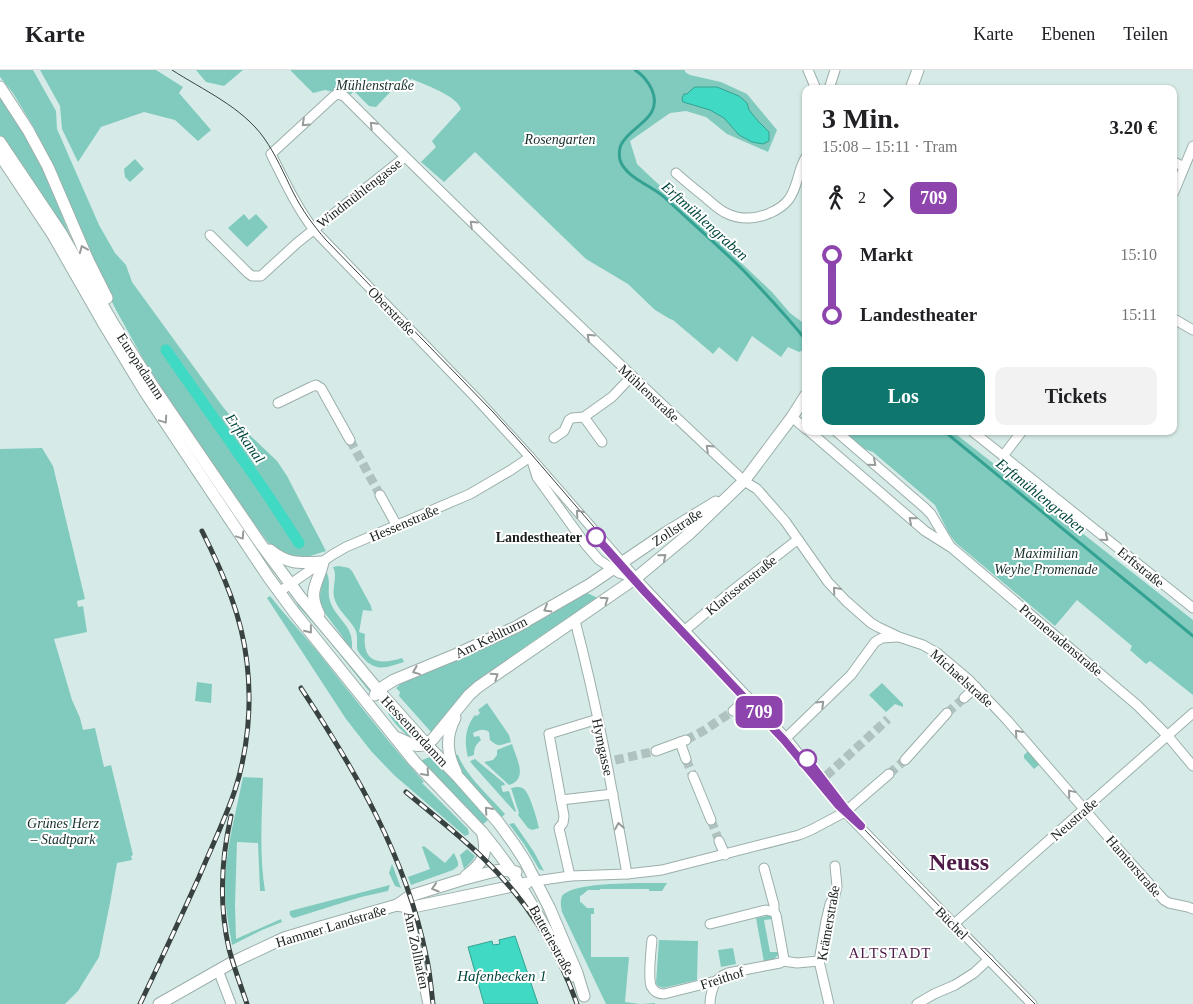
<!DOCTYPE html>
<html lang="de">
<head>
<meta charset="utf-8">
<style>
  :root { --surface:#fff; --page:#f2f2f2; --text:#202124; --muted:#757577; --line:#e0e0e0; --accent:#0f766e }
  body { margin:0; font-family:Georgia,serif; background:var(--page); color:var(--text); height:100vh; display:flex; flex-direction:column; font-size:19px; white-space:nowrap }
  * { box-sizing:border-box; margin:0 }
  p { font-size:16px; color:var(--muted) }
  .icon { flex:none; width:28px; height:28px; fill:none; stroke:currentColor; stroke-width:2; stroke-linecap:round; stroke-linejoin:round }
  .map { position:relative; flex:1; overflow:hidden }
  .panel { position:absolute; left:802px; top:15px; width:375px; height:350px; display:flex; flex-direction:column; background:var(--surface); border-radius:10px; box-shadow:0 1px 4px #0004 }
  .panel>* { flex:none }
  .badge { padding:0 10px; border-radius:8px; font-size:18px; line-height:32px }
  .map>.badge { position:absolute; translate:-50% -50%; box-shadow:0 0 0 2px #fff }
  .legs { display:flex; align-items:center; gap:8px; height:55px; padding:0 20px; font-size:16px }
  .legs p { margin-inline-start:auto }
  .overview { display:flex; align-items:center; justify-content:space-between; height:85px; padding:0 20px }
  h1 { font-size:28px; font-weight:700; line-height:38px }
  .cta { display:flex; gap:10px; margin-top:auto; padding:10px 20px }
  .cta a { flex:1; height:58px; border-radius:10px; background:var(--accent); color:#fff; font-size:20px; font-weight:700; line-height:58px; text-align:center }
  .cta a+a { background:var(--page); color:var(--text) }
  ul { padding:0 20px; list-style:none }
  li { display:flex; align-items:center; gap:18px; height:60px; font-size:19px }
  li i { display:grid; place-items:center; width:8px; height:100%; margin:0 6px; background:currentColor }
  li i::after { content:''; width:12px; height:12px; margin:-6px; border:4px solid; border-radius:50%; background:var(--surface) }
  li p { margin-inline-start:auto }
  li:first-child i { background:linear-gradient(#0000 50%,currentColor 0) }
  li:last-child i { background:linear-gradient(currentColor 50%,#0000 0) }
  header { display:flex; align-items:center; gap:30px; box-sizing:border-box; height:70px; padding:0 25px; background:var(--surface); border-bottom:1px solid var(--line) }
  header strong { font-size:24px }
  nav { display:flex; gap:28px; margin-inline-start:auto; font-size:18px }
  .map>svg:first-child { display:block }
  .green { fill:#80cbbe; fill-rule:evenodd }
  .water { fill:#40d9c4; stroke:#34a292 }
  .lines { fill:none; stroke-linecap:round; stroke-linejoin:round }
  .stream { stroke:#34a292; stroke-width:3 }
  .canal { stroke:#40d9c4; stroke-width:11 }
  .street-tunnel { stroke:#b0c2bf; stroke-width:9; stroke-dasharray:9 4.5; stroke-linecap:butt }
  .street-casing { stroke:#9bafab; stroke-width:11 }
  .secondary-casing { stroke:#9bafab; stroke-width:13 }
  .street { stroke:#fff; stroke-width:9 }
  .secondary { stroke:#fff; stroke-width:11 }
  .tram { stroke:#384240; stroke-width:1 }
  .rail-casing { stroke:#384240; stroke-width:5 }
  .rail { stroke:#fff; stroke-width:3; stroke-dasharray:9; stroke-linecap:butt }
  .oneway { stroke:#979b9a }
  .line-1-casing { stroke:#fff; stroke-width:11 }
  .line-1 { stroke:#8e44ad; stroke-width:8 }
  .stop-1-dot { fill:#fff; stroke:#8e44ad; stroke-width:2.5 }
  .labels { text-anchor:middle; stroke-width:4; stroke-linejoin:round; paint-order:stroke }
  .park-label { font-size:14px; font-style:italic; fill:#162f2b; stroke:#fff }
  .street-label { font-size:14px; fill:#18201e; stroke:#fff }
  .stop-label { font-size:14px; font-weight:bold; fill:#18201e; stroke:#fff; text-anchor:end }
  .water-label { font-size:15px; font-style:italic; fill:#01463e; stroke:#fff }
  .neighbourhood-label { font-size:15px; letter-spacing:1px; fill:#4e1b49; stroke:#fff }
  .town-label { font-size:24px; font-weight:bold; fill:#4e1b49; stroke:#fff }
</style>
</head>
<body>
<header>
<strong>Karte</strong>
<nav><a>Karte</a><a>Ebenen</a><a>Teilen</a></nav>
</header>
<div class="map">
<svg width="1193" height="934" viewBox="0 0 1193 934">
  <rect width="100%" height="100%" fill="#d6ebe7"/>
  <g class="green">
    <path d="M0,0H33L56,41L57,59L99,155L115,183L126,195L132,212L223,337L234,350L277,391L287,406L326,481L310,486L299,487L288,486L278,482L267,471L221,408L146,294L116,240L92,191L56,100L33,56L13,23L0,7ZM168,278L269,421L301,472L296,475L264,426L162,283Z"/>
    <path d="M40,0H156L183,17L179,23L211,60L198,71L175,50L144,42L101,57L78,92L62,59L60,36Z"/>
    <path d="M196,0H243L224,16L206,12Z"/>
    <path d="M290,0H685V2L690,5L721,12L747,24L777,60L768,82L727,64L706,47L686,41L670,43L630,71L637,94L772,222L790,243L806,255V280H803L799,282L788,277L781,287L752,266L737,292L719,277L713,284L673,250L670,249L655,240L628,214L586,189L475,82L444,112L421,92L436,77L432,71L461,39C456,25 425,15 412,9L397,15L376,37L369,36L354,21L349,26L325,20L313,23Z"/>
    <path d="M0,27L23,60L44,100L72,171L70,173L0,67Z"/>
    <path d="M135,89L144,99L130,112L125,107L124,99Z"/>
    <path d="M244,144L249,150L256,144L268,157L247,177L228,158Z"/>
    <path d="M843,361H952L1193,550V625L1150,591L1146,594L1130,580L1132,576L1077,530L1055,556L956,473L948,462L935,435L873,382L862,378Z"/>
    <path d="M42,378L53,396L85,529L77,531L78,537L83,536L87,562L54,569L72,630L80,648L83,660L95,658L104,697L111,695L133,785L131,786L132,790L117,793L110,833L99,887L78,921L65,934H0V379Z"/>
    <path d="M339,496L349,498L352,501L371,536L372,541L363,540L359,562L365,564C362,593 379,595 402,588L404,592C390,596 378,603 365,590C362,586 358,583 357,578C357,571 358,565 355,559C349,548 337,540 334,527C332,516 338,506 333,497Z"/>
    <path d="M327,503C331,512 327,522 330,531C334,545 348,553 351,566C352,570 352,574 352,578L349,580L342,566L321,538L319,529L324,505Z"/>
    <path d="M587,523L598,528L529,574L503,596L431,662L399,626L400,622L396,618L403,612L458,590L524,559Z"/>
    <path d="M270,526C285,545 301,562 317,581C352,625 386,670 424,712L422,713L468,759L469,764L465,766L394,705L371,681L346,649L267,528Z"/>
    <path d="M296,526L371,620L369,621L326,567L298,536L296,532Z"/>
    <path d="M197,612L212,614L211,633L195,631Z"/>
    <path d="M882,613L903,634V637L895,634L886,642L869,625Z"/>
    <path d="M487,633L509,665L511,672C500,675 499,678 490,670L489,662C484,658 478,660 473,663L474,667L479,666L481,670C476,675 474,677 474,685L468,687C464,673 465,657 475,645L477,646L480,643L478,640Z"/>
    <path d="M388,640L416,669L414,671C405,664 392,652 387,641Z"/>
    <path d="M512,674C516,688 529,709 509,715L484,692L493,690L497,685V680Z"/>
    <path d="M1027,682H1029L1040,694L1034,699L1024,688V685Z"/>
    <path d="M454,684L458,685C466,706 490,727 505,744L502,747L464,705L460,699Z"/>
    <path d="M432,686L468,726L488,750L482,755L420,691Z"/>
    <path d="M475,689L504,713L505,715L501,716L503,722L509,721L516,741L515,742L472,694L470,691Z"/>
    <path d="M243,707L263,708C262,746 259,784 265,821H260L258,773L237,772L235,835L236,869L281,849L282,852L262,860L232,875C229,856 225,837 225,817C225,781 236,743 243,707Z"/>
    <path d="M516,717C519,717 521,717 524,719C530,724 537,749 539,758L532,760L528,758L518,745L519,743L511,718Z"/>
    <path d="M514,753L534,782L544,801L539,799L524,774L509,754Z"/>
    <path d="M424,776L445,793L454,783L458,792V796L453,800L411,815L408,807L430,799L422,777Z"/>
    <path d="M467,779L475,786L472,791L464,799L460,785Z"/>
    <path d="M392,794L401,818L395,816L389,803Z"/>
    <path d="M667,813L662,821H649V819H600V820H588L582,825L580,826V832L582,833L587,838H594V844H591V887H629L625,932L640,934L655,933V934H606L562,842C561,837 560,831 562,826C572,811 648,813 667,813Z"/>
    <path d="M390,815L388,821L361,827L294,848C290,847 289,843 290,841Z"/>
    <path d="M772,845L773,849L764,850L770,882H778L779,884L772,891L764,892L756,848Z"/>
    <path d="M659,870L698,871L697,910L663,918L658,916L656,913Z"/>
    <path d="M733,878L736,894L721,897L718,880Z"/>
  </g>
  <g class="water">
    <path d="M695,17H717L739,26L747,33L749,40L758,51L769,62V71L763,74L752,72L739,65L724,48L710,40L683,32L682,28L684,24H687L691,20Z"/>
    <path d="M515,866L538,934H484L468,877L492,871L493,875L500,874L499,870Z"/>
  </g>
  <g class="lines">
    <g class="stream">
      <path d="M635,0C643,5 648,11 652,20C664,49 629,56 621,75C619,79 619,86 620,90C625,107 652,116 664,127C691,152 719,176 745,202C766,224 787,247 806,270"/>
      <path d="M944,361L1193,566"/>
    </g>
    <path class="canal" d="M166,280L267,424L299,473"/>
    <g class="street-tunnel">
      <path d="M350,370L380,425"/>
      <path d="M947,643L964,628"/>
      <path d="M686,670L703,661L733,641"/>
      <path d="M686,689L693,706"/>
      <path d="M615,690L656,681"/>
      <path d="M889,704L905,690"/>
      <path d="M826,706L888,649"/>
      <path d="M711,750L719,771"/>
    </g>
    <defs>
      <g id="street">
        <path d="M808,0L816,19"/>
        <path d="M829,19L835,0"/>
        <path d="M1174,92L1184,97"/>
        <path d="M676,103C686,112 696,120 706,128C713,134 720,141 728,144C741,150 757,149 770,143C777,140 784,136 789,129C798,117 798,99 806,87"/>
        <path d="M1174,122L1193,76"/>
        <path d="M210,165L248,203L252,206H261L297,173L405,87"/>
        <path d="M1174,249L1193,260"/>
        <path d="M278,333L311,317L316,315L321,318L350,370"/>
        <path d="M584,347L602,372"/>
        <path d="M792,347L806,359"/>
        <path d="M809,361L925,461L952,478L1137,635L1167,665L1193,696"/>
        <path d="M836,361L925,438L931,444L950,476"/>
        <path d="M972,361L1193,538"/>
        <path d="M554,368L564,361L569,350L572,348L584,347L612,327L632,306"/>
        <path d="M1003,386L1022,361"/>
        <path d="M532,391L537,407L586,475L599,490L619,503L635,508"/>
        <path d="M380,425L397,456"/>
        <path d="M279,522L332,485L346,477L470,424L511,400L530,387"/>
        <path d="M575,551C597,634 612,719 627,804"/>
        <path d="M684,561L733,520L797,470"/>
        <path d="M964,628L976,617"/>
        <path d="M733,641L748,627"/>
        <path d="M786,668L851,605L875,572L882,568L897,567"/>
        <path d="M680,672L686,689"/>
        <path d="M656,681L686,670"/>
        <path d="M905,690L947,643"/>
        <path d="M693,706L711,750"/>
        <path d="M561,730L613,724"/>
        <path d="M719,771L725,785"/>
        <path d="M570,806L559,758L563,753L564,746L549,664L598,649"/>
        <path d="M536,811L570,806L627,804L662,800L799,765L811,760L845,742L889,704"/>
        <path d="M408,831L410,849L428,934"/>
        <path d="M710,854L766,840L774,842"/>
        <path d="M954,854L1193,643"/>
        <path d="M652,870C651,880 648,907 651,916C654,922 659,924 664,924L716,911L722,906L728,903L780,893L783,891L784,889L776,845L774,842V835L764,798"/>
        <path d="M783,891L797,893L819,891"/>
        <path d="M218,900L231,934"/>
        <path d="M710,934C710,925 712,919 716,911"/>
        <path d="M829,934L819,891L826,851L830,834L835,825L837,816L835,796"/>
        <path d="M917,934L934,924L955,915L974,903L989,889"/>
        <path d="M1032,934L845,742L786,668L640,513L530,387L477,329L314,160C296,136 284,110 271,84L334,26L337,24L344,26C475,157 609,285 744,411L757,419L785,451L828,512L846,531L871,553L878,557L899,567L923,575L937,583L969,610L1007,650L1110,769L1120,781L1164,830L1169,833L1188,837L1193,839"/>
      </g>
      <g id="secondary">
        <path d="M0,17L28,60L48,97L88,190L107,228"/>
        <path d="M911,19L918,0"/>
        <path d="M0,72L61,163L114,255L153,316L260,473L301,528L378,620L427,675L459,708L498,752L514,774L525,791L549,837L577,903L584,926"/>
        <path d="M0,85L53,165L105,256L145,322L269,508L294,542L414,691L482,762L497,781L511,800L536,842L572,906"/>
        <path d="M270,480C289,495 300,493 323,492C318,515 307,520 319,544"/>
        <path d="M375,625L378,620L394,610L457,584L516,557L589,515L667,462L716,432"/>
        <path d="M455,648C445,667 447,684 456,702"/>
        <path d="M398,668C412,674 419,681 433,669L469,625L478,617L636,508L689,464L744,411L792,347L806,325"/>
        <path d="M466,806C482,794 488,785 483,765"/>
        <path d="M397,835L410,826L461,810L495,801L503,800L516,802"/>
        <path d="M159,934L233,892L284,868L317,858L397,835L408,837H413L527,813"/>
      </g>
    </defs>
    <use href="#street" class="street-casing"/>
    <use href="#secondary" class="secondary-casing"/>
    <use href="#street" class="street"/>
    <use href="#secondary" class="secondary"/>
    <path class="tram" d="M172,0C203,20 242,37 264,68C276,85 284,104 293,122C302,140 313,155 326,170L493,342L532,385L637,507L788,667C813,696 835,728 861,756L1035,934"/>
    <defs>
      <g id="rail">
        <path d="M301,618C355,700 406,787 426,885C430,901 431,918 433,934"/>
        <path d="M406,722C431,743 458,764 482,787C524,827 558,879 577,934"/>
        <path d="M231,746C221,790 219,835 229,879C234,898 241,916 247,934"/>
        <path d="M140,934C160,892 180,849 199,807C211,778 225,750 235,720C248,680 252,634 247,593C242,546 223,503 202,461"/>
      </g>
    </defs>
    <use href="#rail" class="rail-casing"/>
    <use href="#rail" class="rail"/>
  </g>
  <defs><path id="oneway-chevron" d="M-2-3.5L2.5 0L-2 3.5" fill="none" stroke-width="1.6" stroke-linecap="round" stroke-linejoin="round" transform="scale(1.25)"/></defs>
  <g class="oneway">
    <use href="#oneway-chevron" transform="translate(305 53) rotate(137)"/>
    <use href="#oneway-chevron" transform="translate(373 55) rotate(-135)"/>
    <use href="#oneway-chevron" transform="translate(473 154) rotate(-136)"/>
    <use href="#oneway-chevron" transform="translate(83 179) rotate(-113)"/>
    <use href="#oneway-chevron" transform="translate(590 267) rotate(-136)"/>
    <use href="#oneway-chevron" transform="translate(164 350) rotate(56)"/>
    <use href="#oneway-chevron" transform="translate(709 378) rotate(-137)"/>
    <use href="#oneway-chevron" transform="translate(873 393) rotate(41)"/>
    <use href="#oneway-chevron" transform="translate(579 443) rotate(-131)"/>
    <use href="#oneway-chevron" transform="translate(912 450) rotate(-139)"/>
    <use href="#oneway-chevron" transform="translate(241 466) rotate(56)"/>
    <use href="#oneway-chevron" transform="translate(1105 468) rotate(39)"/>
    <use href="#oneway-chevron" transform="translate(663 487) rotate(-40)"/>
    <use href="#oneway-chevron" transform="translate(836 520) rotate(-131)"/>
    <use href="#oneway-chevron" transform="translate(605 530) rotate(-35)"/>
    <use href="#oneway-chevron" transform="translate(547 539) rotate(150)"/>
    <use href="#oneway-chevron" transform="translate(309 560) rotate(51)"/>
    <use href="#oneway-chevron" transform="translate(416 601) rotate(158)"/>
    <use href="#oneway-chevron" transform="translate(495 606) rotate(-34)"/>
    <use href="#oneway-chevron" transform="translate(821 634) rotate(-44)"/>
    <use href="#oneway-chevron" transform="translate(1018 663) rotate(-131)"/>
    <use href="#oneway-chevron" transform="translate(426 703) rotate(48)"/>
    <use href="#oneway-chevron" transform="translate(1071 723) rotate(-130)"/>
    <use href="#oneway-chevron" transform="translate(488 740) rotate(-131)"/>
    <use href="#oneway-chevron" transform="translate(619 756) rotate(-100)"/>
    <use href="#oneway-chevron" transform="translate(435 818) rotate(163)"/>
  </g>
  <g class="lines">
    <defs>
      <path id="line-1" d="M596,467L645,522L784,670L838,735L861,756L846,740L807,689"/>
    </defs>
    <use href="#line-1" class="line-1-casing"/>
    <use href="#line-1" class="line-1"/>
  </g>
  <g class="stop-1-dot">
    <circle cx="596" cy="467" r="9"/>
    <circle cx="807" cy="689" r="9"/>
  </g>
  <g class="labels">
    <g class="park-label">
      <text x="375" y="20">Mühlenstraße</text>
      <text x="560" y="74">Rosengarten</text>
      <text x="1046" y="488">Maximilian<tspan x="1046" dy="16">Weyhe Promenade</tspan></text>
      <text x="63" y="758">Grünes Herz<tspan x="63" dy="16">– Stadtpark</tspan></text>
    </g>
    <g class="street-label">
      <text transform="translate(359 123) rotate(-38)" y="5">Windmühlengasse</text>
      <text transform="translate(392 241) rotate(46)" y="5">Oberstraße</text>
      <text transform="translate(141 296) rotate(57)" y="5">Europadamm</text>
      <text transform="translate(649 323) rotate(43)" y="5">Mühlenstraße</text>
      <text transform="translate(404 453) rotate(-23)" y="5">Hessenstraße</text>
      <text transform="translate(677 457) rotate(-33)" y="5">Zollstraße</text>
      <text transform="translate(1141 497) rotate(39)" y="5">Erftstraße</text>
      <text transform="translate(741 515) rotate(-39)" y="5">Klarissenstraße</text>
      <text transform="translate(491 567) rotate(-26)" y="5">Am Kehlturm</text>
      <text transform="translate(1061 570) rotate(40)" y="5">Promenadenstraße</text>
      <text transform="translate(962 608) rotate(42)" y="5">Michaelstraße</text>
      <text transform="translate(415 661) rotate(47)" y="5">Hessentordamm</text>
      <text transform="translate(603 677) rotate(78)" y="5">Hymgasse</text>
      <text transform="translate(1074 749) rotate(-41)" y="5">Neustraße</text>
      <text transform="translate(1134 796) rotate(49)" y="5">Hamtorstraße</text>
      <text transform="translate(828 853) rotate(-80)" y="5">Krämerstraße</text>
      <text transform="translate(952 853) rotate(45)" y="5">Büchel</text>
      <text transform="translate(331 856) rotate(-17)" y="5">Hammer Landstraße</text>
      <text transform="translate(552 870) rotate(61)" y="5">Batteriestraße</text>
      <text transform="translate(417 880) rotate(78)" y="5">Am Zollhafen</text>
      <text transform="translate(722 908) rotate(-18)" y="5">Freithof</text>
    </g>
    <g class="stop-label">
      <text x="582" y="472">Landestheater</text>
    </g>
    <g class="water-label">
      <text transform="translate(705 151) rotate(42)" y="5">Erftmühlengraben</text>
      <text transform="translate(245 368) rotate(55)" y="5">Erftkanal</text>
      <text transform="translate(1041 426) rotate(39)" y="5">Erftmühlengraben</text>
      <text x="502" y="911">Hafenbecken 1</text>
    </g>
    <g class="neighbourhood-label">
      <text x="890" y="888">ALTSTADT</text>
    </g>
    <g class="town-label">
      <text x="959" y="800">Neuss</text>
    </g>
  </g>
</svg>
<b class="badge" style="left:759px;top:642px;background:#8e44ad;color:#fff">709</b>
<section class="panel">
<div class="overview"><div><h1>3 Min.</h1><p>15:08 – 15:11 · Tram</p></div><b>3.20 €</b></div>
<div class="legs"><svg class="icon" aria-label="walk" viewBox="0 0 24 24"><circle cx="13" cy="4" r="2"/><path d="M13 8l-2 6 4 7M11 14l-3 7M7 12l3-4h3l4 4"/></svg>2<svg class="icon" aria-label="forward" viewBox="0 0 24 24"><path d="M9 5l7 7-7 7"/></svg><b class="badge" style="background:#8e44ad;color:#fff">709</b></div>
<ul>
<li><i style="color:#8e44ad"></i><b>Markt</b><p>15:10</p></li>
<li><i style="color:#8e44ad"></i><b>Landestheater</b><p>15:11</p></li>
</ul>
<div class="cta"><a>Los</a><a>Tickets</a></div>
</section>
</div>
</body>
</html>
